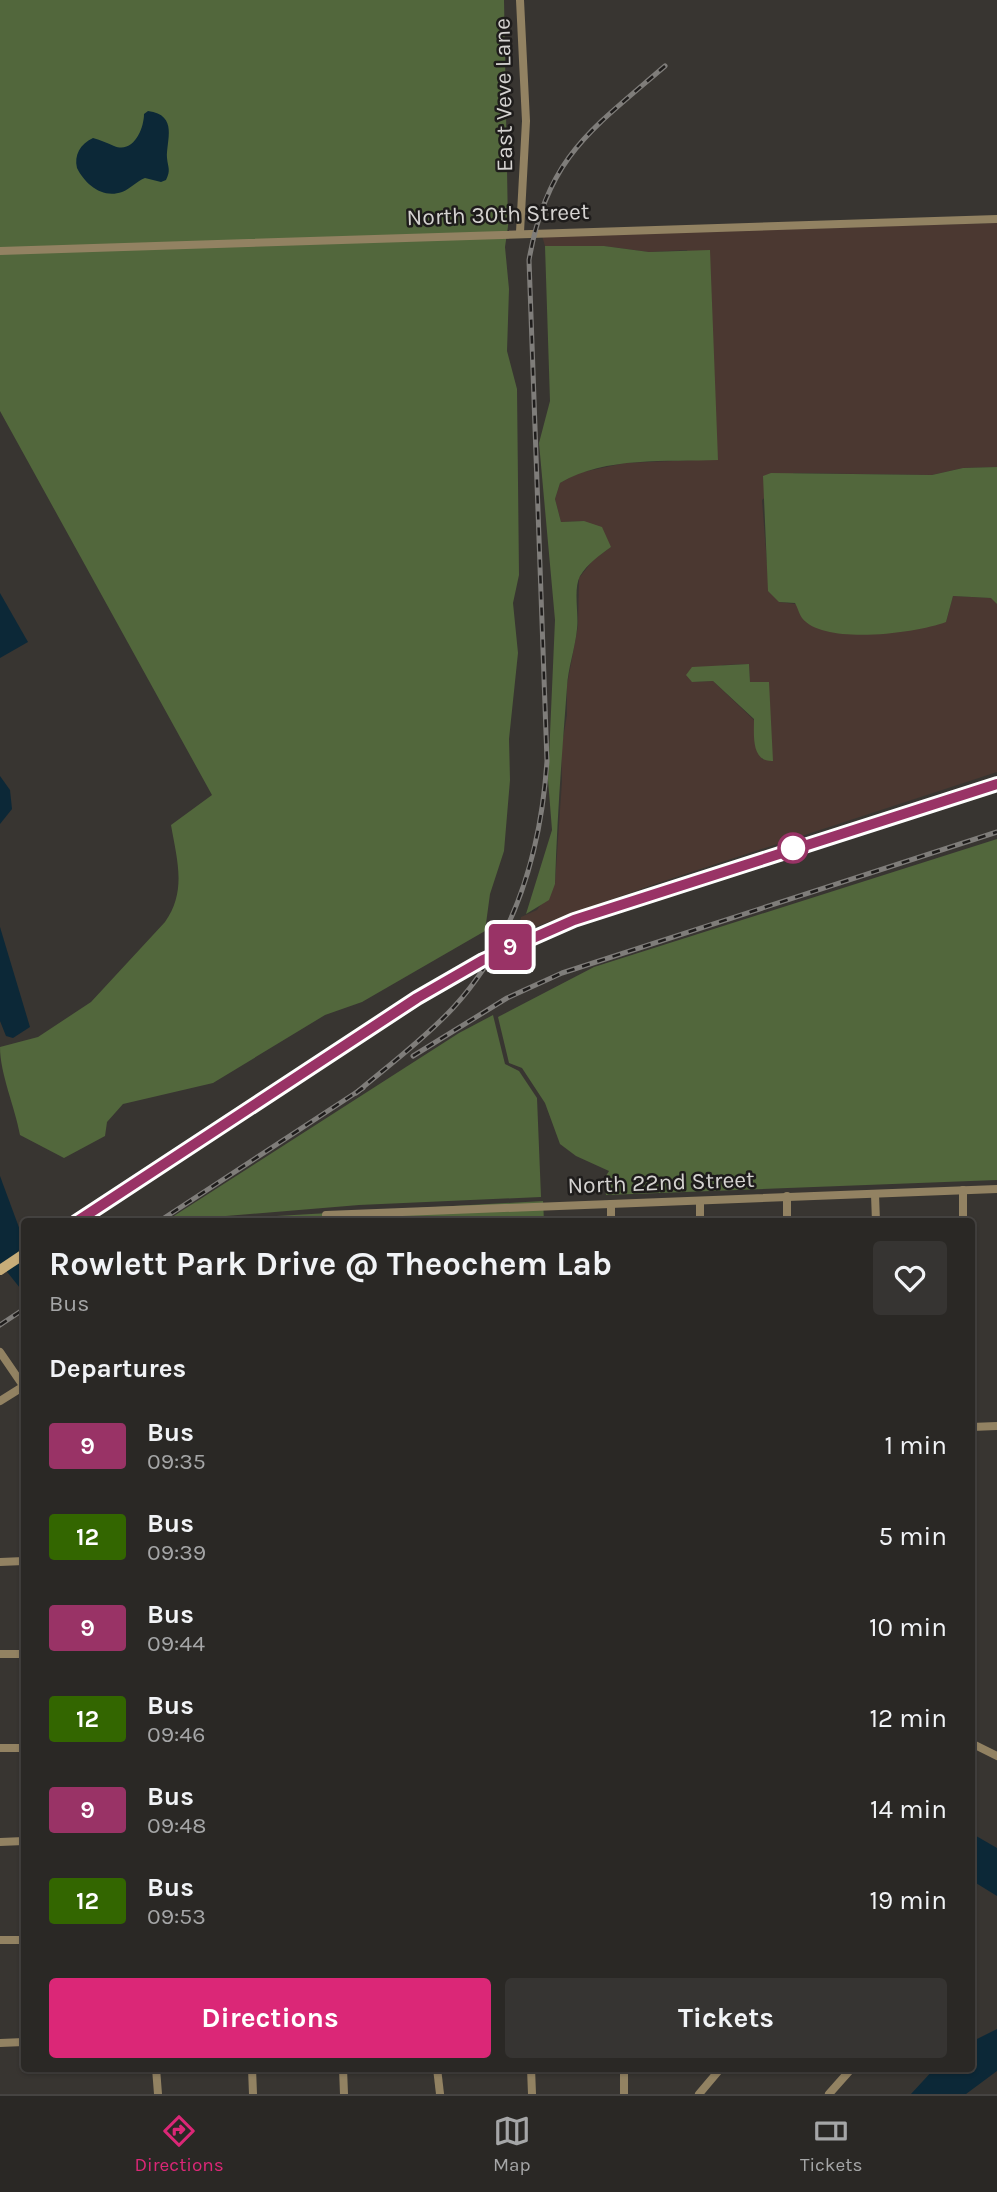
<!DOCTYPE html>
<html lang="en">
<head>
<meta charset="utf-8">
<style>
  :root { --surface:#2a2825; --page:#363432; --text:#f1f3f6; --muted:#a5a6a7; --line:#464442; --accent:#db2777 }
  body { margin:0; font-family:Karla,sans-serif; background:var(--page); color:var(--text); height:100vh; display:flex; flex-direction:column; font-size:26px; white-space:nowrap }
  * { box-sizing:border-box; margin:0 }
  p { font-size:23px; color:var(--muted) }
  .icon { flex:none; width:38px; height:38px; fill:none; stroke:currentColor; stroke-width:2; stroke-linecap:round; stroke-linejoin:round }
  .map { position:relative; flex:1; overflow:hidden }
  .panel { position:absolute; left:21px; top:1218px; width:954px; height:854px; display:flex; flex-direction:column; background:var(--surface); border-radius:7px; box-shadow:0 2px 5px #0004,0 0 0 2px var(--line) }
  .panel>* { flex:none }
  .badge { padding:0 14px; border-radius:5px; font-size:24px; line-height:46px }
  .map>.badge { position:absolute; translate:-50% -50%; box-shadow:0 0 0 4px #fff }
  h2 { padding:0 28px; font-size:26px; line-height:63px }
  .round { display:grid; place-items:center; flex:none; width:74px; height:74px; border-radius:7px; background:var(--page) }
  .overview { display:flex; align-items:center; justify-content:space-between; height:119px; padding:0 28px }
  h1 { font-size:33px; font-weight:700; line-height:52px }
  .primary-button { display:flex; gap:14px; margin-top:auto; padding:14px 28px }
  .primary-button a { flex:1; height:80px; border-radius:7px; background:var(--accent); color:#fff; font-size:28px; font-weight:700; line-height:80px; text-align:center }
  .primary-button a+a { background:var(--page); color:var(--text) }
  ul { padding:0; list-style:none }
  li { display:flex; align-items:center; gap:21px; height:91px; padding:0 28px }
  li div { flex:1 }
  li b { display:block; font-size:26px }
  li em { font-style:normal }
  li .badge { min-width:77px; font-weight:700; text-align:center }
  .tabs { display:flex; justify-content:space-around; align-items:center; height:98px; border-top:2px solid var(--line); background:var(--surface); font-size:19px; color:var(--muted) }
  .tabs a { display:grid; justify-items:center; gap:4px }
  .tabs .active { color:var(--accent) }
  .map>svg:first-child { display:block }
  .commercial { fill:#4b3831; fill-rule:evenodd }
  .green { fill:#52673c }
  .water { fill:#0c2837 }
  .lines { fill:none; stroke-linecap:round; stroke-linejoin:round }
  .street { stroke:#928262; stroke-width:8 }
  .secondary { stroke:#c7ad79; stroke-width:10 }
  .rail-casing { stroke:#7f7d7a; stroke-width:5 }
  .rail { stroke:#1e1c1b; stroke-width:2.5; stroke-dasharray:8; stroke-linecap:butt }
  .line-casing { stroke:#fff; stroke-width:16 }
  .line { stroke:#936; stroke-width:10 }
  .stop-dot { fill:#fff; stroke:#936; stroke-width:3.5 }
  .labels { text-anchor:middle; stroke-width:5; stroke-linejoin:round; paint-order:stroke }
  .street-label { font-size:23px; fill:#d5d3d1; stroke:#1e1c1b }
</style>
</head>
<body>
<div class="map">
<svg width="997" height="2094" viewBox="0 0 997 2094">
  <rect width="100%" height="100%" fill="#383531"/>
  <path class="commercial" d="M997,223V467L963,468L932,475L794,473L762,500L767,564L779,602L946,622L953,596L992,598L997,604V772L658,883L518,933L521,917L537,910L555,884L562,781L561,750L567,715V685L578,626L579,578L593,560L611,547L584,521L561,522L555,499L560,483L578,473L625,463L718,459L687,250L649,252L604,246H545L542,236ZM749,664L750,682L763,760L755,745L754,720L713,681L692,682L723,665Z"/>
  <g class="green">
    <path d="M0,0H504L508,226L505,247L509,289L507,351L517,389L519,575L513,603L518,653L509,739L510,780L504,851L490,894L485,931L362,1002L325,1015L213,1083L123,1104L107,1122L105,1136L64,1158L20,1135C15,1107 0,1074 0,1047L38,1037L91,1002L165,922C187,891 177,860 171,825L212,795L0,411Z"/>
    <path d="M545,246H604L649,252L710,250L718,460C667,462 606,456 560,483L555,499L561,522L584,521L602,527L611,547C600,555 587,564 580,576C573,589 579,614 577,629C575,649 568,668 567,687C562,753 557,818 555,884L549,900L526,914L552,830L548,780L555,620L539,443L550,401Z"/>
    <path d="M997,467V604L991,598L953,596L946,622C917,633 824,646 802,618C799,614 798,608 795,603L779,602L768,591L763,476L771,473L932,475L963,468Z"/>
    <path d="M749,664L750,682H769L773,761C751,762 754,736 754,719L713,681L692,682L686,675L692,667Z"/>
    <path d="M997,839V1180L606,1195L604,1179L609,1171L576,1156L560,1144L545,1103L522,1068L509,1063L498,1017L594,967Z"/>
    <path d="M493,1015L505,1064L519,1071L537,1098L541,1197L359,1205L166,1221L459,1033Z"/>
    <path d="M543,1201L544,1221L208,1222L225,1219Z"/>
  </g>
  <g class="water">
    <path d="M148,111C179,115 166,141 167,158C168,168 171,170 166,180L161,182L145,178C137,181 130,189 122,192C102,199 85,184 77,168C74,155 80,144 93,138C101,140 107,143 114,146C134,154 144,128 144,114Z"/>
    <path d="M0,593L28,642L0,658Z"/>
    <path d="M0,776L10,790L12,809L0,824Z"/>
    <path d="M0,927L30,1027L13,1038L6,1036L0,1021Z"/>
    <path d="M0,1176L24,1241V1293L0,1263Z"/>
    <path d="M971,1833L997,1848V1896L971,1880Z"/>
    <path d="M997,2029V2071L966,2094H911L934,2069L971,2068V2042Z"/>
  </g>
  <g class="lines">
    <g class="street">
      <path d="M520,232L526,121L520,0"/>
      <path d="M0,251L997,219"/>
      <path d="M963,1190V1222"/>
      <path d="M875,1194L876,1222"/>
      <path d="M787,1196V1222"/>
      <path d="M700,1201V1222"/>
      <path d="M611,1204V1222"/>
      <path d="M326,1215L997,1189"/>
      <path d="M0,1352L24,1387"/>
      <path d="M0,1401L24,1386"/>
      <path d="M971,1427L997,1426"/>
      <path d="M0,1562L24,1561"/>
      <path d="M0,1654H24"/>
      <path d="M971,1743L997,1756"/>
      <path d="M0,1748H24"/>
      <path d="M0,1842L24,1841"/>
      <path d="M0,1940H24"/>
      <path d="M0,2043L24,2042"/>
      <path d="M156,2068L158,2094"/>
      <path d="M252,2068L253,2094"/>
      <path d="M343,2068L344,2094"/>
      <path d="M437,2068L440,2094"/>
      <path d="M531,2068L532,2094"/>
      <path d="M624,2068V2094"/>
      <path d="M699,2094L721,2068"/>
      <path d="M829,2094L852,2068"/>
    </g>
    <g class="secondary">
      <path d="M76,1222L417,997L483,960L574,920L997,784"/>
      <path d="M0,1270L24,1254"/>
    </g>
    <defs>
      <g id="rail">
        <path d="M413,1056L507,998L562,973L997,832"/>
        <path d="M356,1093C389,1065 424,1039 453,1008C515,940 541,850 547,761L529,260C547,157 591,130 665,66"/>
        <path d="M158,1222L363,1088"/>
        <path d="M0,1325L24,1309"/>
      </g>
    </defs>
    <use href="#rail" class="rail-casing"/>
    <use href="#rail" class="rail"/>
  </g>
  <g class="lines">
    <defs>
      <path id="line" d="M76,1222L417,998L483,960L574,920L997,784"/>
    </defs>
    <use href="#line" class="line-casing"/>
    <use href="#line" class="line"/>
  </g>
  <circle class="stop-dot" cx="793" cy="848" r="14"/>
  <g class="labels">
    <g class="street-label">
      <text transform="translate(503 95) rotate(-91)" y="8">East Veve Lane</text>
      <text transform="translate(498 214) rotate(-2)" y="8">North 30th Street</text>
      <text transform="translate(661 1182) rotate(-2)" y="8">North 22nd Street</text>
    </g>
  </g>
</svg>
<b class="badge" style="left:510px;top:947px;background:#936;color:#fff">9</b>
<section class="panel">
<div class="overview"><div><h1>Rowlett Park Drive @ Theochem Lab</h1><p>Bus</p></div><a class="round"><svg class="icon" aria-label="heart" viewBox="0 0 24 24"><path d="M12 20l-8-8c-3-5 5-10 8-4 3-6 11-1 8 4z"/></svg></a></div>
<h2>Departures</h2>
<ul>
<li><span class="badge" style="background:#936;color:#fff">9</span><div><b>Bus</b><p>09:35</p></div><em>1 min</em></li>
<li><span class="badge" style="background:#360;color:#fff">12</span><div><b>Bus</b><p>09:39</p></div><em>5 min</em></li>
<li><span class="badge" style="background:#936;color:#fff">9</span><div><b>Bus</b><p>09:44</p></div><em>10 min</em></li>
<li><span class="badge" style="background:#360;color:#fff">12</span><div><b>Bus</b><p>09:46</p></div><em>12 min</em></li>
<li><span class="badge" style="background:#936;color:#fff">9</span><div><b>Bus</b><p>09:48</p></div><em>14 min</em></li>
<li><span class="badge" style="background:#360;color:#fff">12</span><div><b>Bus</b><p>09:53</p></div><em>19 min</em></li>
</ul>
<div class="primary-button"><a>Directions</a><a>Tickets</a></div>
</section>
</div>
<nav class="tabs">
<a class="active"><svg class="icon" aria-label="directions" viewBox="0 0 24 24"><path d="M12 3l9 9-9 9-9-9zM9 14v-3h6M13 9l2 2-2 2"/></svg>Directions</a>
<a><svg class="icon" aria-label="map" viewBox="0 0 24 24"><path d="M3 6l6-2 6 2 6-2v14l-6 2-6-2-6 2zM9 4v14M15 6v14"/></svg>Map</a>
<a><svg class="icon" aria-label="tickets" viewBox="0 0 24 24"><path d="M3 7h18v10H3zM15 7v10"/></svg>Tickets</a>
</nav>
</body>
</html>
